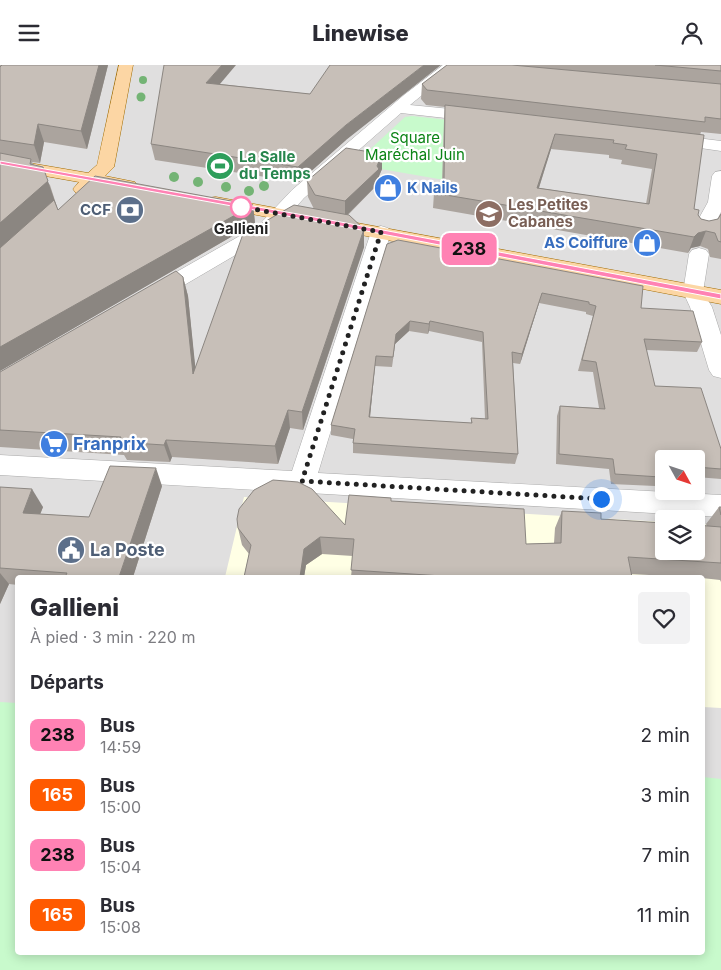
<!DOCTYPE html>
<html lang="fr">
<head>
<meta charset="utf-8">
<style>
  :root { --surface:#fff; --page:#f2f2f3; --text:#2b2b33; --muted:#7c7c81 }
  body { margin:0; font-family:Inter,sans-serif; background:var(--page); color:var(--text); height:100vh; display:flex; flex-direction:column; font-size:19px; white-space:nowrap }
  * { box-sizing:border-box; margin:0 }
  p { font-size:16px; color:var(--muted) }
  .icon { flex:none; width:28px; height:28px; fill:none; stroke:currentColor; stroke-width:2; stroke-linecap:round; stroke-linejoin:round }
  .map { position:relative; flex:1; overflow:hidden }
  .sheet { position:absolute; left:15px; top:510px; width:690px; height:380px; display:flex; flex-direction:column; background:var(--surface); border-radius:5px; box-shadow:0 2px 12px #0003 }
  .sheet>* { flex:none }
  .badge { padding:0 10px; border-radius:8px; font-size:18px; line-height:32px }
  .needle { width:32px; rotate:130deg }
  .tools { position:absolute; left:655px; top:385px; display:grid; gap:10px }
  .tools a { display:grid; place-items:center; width:50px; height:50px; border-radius:5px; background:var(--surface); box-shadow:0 2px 12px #0003; font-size:25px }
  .you { position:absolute; width:25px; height:25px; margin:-12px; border:4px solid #fff; border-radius:50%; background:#1a73e8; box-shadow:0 0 0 8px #1a73e833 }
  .map>.badge { position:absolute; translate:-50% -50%; box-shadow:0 0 0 2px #fff }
  h2 { padding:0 15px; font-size:19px; line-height:45px }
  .round { display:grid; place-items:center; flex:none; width:52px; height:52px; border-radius:5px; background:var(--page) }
  .headline { display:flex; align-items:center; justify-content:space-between; height:85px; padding:0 15px }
  h1 { font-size:24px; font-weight:800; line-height:38px }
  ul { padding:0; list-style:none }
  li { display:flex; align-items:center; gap:15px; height:60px; padding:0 15px }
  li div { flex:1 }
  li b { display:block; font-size:19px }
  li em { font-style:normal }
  li .badge { min-width:55px; font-weight:700; text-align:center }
  header { display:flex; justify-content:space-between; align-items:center; height:65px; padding:0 15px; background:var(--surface); font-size:22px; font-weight:800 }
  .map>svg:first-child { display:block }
  .residential { fill:#e0dfdf; fill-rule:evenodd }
  .education { fill:#ffffe5 }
  .park { fill:#c8facc }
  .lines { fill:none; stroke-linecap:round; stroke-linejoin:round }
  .minor-casing { stroke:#a9a9a9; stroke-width:1 }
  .major-casing { stroke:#a06b00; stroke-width:1 }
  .minor { fill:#fff; fill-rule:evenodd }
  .major { fill:#fcd6a4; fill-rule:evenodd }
  .tree { fill:#74b475 }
  .wall { fill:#aba49e; fill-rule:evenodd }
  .shaded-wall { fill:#8b8681 }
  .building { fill:#c7bfb8; stroke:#8b8681; fill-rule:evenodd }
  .line { fill:#ff82b4; stroke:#fff }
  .walk { stroke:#222; stroke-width:5; stroke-dasharray:0 9 }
  .stop-dot { fill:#fff; stroke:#ff82b4; stroke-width:2.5 }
  .labels { text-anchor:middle; stroke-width:4.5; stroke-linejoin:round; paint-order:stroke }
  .far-park-label { font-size:15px; fill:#0c8416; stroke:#fff }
  .far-leisure-label { font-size:15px; font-weight:bold; fill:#27864d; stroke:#fff; text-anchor:start }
  .far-shop-label { font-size:15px; font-weight:bold; fill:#366cbe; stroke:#fff; text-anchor:start }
  .far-education-label { font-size:15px; font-weight:bold; fill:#785e54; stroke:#fff; text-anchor:start }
  .far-service-label { font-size:15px; font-weight:bold; fill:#4e5e75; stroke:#fff; text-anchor:end }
  .far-stop-label { font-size:15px; font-weight:bold; fill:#222; stroke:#fff }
  .shop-label { font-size:18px; font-weight:bold; fill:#366cbe; stroke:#fff; text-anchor:start }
  .service-label { font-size:18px; font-weight:bold; fill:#4e5e75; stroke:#fff; text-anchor:start }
</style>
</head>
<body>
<header><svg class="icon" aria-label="menu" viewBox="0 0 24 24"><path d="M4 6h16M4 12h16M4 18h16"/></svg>Linewise<svg class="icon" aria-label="person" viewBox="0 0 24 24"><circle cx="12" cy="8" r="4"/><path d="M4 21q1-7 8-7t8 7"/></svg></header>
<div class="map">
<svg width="721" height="905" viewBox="0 0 721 905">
  <rect width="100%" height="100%" fill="#f2efe9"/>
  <path class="residential" d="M0,0H721V905H0ZM664,394H696V426H664ZM664,454H696V486H664ZM18,512H702V888H18Z"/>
  <path class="education" d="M244,432L664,457V486H696V459L721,460V643L703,642L702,512H225Z"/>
  <g class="park">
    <path d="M412,51L449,55C437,71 447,97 450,116L381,104L338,114L405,52Z"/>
    <path d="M0,637L17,638L18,888H702L703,712L721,714V905H0Z"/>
  </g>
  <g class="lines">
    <defs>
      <g id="minor">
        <path d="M443,0H459L410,40L481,47L487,49L489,52L487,55L481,57L401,48L304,133L273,168L157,236L150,238L143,236L139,231L143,226L259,160L292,125L404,30Z"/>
        <path d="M665,69L721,76V86L659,77L657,74L659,71Z"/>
        <path d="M721,106V147L710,168L703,170L696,168L693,164L708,137L712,111L715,107Z"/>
        <path d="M381,161L388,163L391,167L318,408L721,430V452L0,410V390L292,406L371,167L374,163Z"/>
        <path d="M699,183L706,185L709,189L703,227L712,242L721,270V313L713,311L709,305L690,242L683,227L689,189L692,185Z"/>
      </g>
      <g id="major">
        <path d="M119,0H133L114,102L105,111L135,117L138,121L135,125L129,126L96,120C89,127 85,130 76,128L73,124L79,117L0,103V93L88,108L97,100Z"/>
        <path d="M216,132L721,225V239L210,141L207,137L210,133Z"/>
      </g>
    </defs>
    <use href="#minor" class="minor-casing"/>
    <use href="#major" class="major-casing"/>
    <use href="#minor" class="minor"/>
    <use href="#major" class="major"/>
  </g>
  <g class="tree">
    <circle cx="143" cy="15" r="4"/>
    <circle cx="141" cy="32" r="4.5"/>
    <circle cx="174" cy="112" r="5"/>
    <circle cx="198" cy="117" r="5"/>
    <circle cx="264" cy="121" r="5"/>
    <circle cx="226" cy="122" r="5"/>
    <circle cx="249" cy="126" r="5"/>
  </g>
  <g class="wall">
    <path d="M0,0H108L87,84L44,77L40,98L32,97L34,100L50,120L58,145L253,140L255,158L0,306Z"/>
    <path d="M447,0H721V69L701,67L700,70L694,144L701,154L709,156L718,154L721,149V194L710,192L708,184L700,181L691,183L688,188L433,143L434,128L442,117L444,55L445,42L426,40L421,34L422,19ZM551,84L609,90V93L622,95L621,99L652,104L646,139L539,123Z"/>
    <path d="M220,19L310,29L346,75L299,117L155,95L151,79Z"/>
    <path d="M382,104L379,111L378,119L348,150L364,182L303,365L290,363L278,399L172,392L170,397L127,395L124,390L0,382V307L183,212L188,231L195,303L314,144L308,132L307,116Z"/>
    <path d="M387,179L641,243L702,277L697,287L646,285L655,321L721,384V414L696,412V394H664V410H660V412L655,421L611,419L609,404L556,399L557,351L560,341L599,343L593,307L578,306L593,251L586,249V247L539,238L520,299L513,298L518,389L515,399L353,388V374L331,370V360ZM409,266L428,269L429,266L482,277L485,354L471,353V358L370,352L375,301L392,302L395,279Z"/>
    <path d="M162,421L133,512H18V520L9,519L0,539V422L43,442L40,449L89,452Z"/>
    <path d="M391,436L526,479L554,478L555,463L562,446L601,454L707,461L706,459L719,442H721V517L720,515L702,513V512H686L631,509L632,512H351L353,491L322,489L306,500L304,512H244L249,489L242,480L238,463L345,460Z"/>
  </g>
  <g class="shaded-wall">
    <path d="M99,0H108L87,84L81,66Z"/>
    <path d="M222,0H236L209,32L206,18Z"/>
    <path d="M424,0H441L346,75L299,117L298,102L346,60Z"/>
    <path d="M38,59L44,77L40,98L34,80Z"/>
    <path d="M555,69L551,84L534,138L537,123Z"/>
    <path d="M382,89V104L379,111L378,119L345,152V136L377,101Z"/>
    <path d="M43,102L61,154L0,184V158Z"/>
    <path d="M253,140L255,158L0,306V282Z"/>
    <path d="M364,164V182L303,365L302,347Z"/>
    <path d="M706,166L700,181L691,183L688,188L694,172L698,168Z"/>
    <path d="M183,212L188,231L198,328L193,309Z"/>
    <path d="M542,228L539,238L520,299L522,289Z"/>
    <path d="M410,256L409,266L395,279L392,302L396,269Z"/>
    <path d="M430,256L429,266L428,269L429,259Z"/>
    <path d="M376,291L375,301L369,362V352Z"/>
    <path d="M288,345L290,363L278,399L275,381Z"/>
    <path d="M166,375L172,392L170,397L164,380Z"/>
    <path d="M156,403L162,421L133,512H119Z"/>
    <path d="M32,424L43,442L34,465L23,448Z"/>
    <path d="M320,472L322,489L306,500L304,512H300L304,484Z"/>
    <path d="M0,508L9,519L0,539Z"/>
  </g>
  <g class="building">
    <path d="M2,0H99L81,66L38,59L34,80L0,75V2Z"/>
    <path d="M164,0H222L206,18L310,29L330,0H424L346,60L298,102L151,79Z"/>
    <path d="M447,0H512L721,19V54L705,52V57L427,25L422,19Z"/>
    <path d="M655,0H721V6Z"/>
    <path d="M445,40L704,70L694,144L699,145L698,150L701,154L709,156L718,154L721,149V177L718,176L715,168L706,166L698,168L694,172L434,128L444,115ZM555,69L614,75L613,78L627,80L625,84L657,89L649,139L537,123Z"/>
    <path d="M346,83L382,89L377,101L379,104L345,136L315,130L307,116Z"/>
    <path d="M0,88L31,94L30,99L43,102L48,116L0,158Z"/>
    <path d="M95,111L253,140L0,282V183L54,135L58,145Z"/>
    <path d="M294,140L349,150L364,164L302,347L288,345L275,381L166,375L164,380L119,377L121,372L0,365V307L176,206L183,212L193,309L243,169Z"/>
    <path d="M398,175L643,221L641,243L693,246L702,277L644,274L655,321L701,323L721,384V404L696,402V394H664V400H657L660,412L615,409L613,394L559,389L560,341L605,344L596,297L582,295L596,241L589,239V237L542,228L522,289L512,287L518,389L353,378L355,364L331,360L387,179ZM410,256L429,259L430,256L483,267L488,354L471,353L472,358L369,352L376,291L393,292L396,269Z"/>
    <path d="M110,401L156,403L119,512H65L67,508L0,503V422L32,424L23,448L89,452Z"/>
    <path d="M273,415L298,417L312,424L345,460L349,430L391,433V436L524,444L526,479L561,478L562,446L601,448V454L664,458V486H696V460L721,462V498L628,492L632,512H442V511L351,505L354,474L320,472L304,484L300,512H244L251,480L238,463L237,454L239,444L254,425Z"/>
    <path d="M719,442H721V450Z"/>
  </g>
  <path class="line" d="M0,96L309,151L721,229V234L309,155L0,99Z"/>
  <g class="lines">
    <path class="walk" d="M241,142L236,141L381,167L302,416L601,434"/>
  </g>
  <defs>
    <symbol id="stadium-disc" viewBox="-11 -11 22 22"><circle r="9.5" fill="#2e9e5b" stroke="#fff"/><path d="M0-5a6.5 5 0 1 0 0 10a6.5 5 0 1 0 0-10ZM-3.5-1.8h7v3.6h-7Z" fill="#fff"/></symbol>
    <symbol id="shop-disc" viewBox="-11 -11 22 22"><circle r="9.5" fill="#3f7fe0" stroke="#fff"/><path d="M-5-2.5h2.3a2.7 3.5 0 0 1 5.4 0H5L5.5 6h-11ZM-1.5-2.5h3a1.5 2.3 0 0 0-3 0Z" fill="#fff"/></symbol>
    <symbol id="bank-disc" viewBox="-11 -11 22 22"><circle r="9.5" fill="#5c6f8a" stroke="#fff"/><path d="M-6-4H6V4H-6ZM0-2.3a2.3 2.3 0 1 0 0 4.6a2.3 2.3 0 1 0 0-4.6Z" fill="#fff"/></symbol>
    <symbol id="school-disc" viewBox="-11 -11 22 22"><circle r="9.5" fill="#8d6e63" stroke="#fff"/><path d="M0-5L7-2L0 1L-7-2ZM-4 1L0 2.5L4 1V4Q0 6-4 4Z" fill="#fff"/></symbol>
    <symbol id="supermarket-disc" viewBox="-11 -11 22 22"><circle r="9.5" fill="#3f7fe0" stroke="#fff"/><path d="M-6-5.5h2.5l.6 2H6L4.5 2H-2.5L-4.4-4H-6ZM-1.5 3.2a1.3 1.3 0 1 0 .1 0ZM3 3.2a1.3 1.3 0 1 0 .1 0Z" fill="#fff"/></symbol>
    <symbol id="civic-disc" viewBox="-11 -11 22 22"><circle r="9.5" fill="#5c6f8a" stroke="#fff"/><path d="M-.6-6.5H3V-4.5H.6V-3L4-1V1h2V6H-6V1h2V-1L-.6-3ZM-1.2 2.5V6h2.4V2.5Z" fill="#fff"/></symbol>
  </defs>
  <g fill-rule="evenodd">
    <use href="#stadium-disc" x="204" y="85" width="32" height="32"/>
    <use href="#shop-disc" x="372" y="107" width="32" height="32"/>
    <use href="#bank-disc" x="114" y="129" width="32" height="32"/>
    <use href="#school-disc" x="473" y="133" width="32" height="32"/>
    <use href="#shop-disc" x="631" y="162" width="32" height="32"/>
    <use href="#supermarket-disc" x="38" y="363" width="32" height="32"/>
    <use href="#civic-disc" x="55" y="469" width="32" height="32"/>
  </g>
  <circle class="stop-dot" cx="241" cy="142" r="10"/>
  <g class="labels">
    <g class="far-park-label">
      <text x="415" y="78">Square<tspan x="415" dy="17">Maréchal Juin</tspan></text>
    </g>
    <g class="far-leisure-label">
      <text x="239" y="97">La Salle<tspan x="239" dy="17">du Temps</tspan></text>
    </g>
    <g class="far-shop-label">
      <text x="407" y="128">K Nails</text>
      <text x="628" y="183" text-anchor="end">AS Coiffure</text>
    </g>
    <g class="far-education-label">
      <text x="508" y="145">Les Petites<tspan x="508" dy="17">Cabanes</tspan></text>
    </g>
    <g class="far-service-label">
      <text x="111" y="150">CCF</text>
    </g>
    <g class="far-stop-label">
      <text x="241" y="169">Gallieni</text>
    </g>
    <g class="shop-label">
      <text x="73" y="385">Franprix</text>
    </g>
    <g class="service-label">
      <text x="90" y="491">La Poste</text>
    </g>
  </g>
</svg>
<div class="tools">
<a><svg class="needle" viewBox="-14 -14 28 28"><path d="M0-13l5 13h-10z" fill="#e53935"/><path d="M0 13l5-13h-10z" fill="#7c7c81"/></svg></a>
<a><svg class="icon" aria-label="layers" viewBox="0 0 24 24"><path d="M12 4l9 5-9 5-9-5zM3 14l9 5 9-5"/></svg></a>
</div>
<div class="you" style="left:601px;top:434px"></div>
<b class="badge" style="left:469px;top:184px;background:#ff82b4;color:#111">238</b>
<section class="sheet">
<div class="headline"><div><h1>Gallieni</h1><p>À pied · 3 min · 220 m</p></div><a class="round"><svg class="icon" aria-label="heart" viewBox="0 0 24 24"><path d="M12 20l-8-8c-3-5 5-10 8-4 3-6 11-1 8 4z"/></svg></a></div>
<h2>Départs</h2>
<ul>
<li><span class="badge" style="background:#ff82b4;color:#111">238</span><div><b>Bus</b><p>14:59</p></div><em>2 min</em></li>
<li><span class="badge" style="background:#ff5a00;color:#fff">165</span><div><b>Bus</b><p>15:00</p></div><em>3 min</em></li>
<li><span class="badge" style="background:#ff82b4;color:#111">238</span><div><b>Bus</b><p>15:04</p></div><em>7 min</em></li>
<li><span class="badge" style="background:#ff5a00;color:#fff">165</span><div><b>Bus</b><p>15:08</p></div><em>11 min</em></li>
</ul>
</section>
</div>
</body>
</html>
